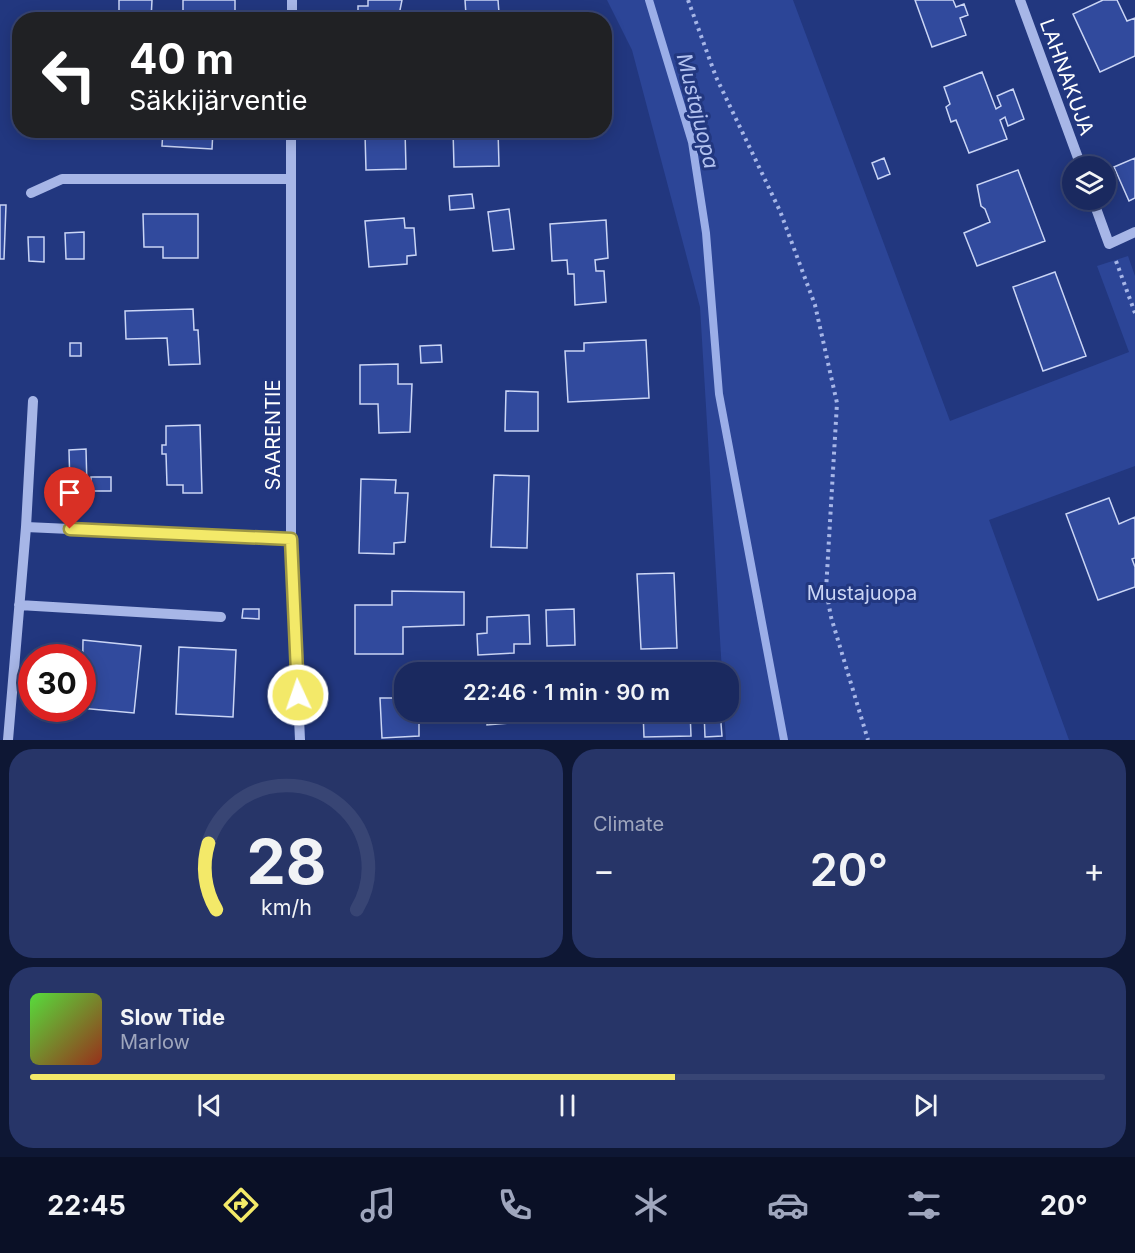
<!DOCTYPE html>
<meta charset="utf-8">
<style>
body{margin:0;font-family:Inter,sans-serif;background:#273568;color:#f1f3f6;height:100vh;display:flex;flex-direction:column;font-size:22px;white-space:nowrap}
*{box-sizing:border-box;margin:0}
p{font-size:20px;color:#9fa6bd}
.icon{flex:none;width:33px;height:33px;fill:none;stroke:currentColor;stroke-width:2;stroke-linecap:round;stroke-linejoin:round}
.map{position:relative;height:740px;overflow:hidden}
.panel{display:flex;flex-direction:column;gap:9px;padding:9px;background:#0e1734;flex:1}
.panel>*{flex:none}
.hud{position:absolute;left:12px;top:12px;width:600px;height:126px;border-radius:24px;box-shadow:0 3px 15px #0003,0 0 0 2px #384574;background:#202124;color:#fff;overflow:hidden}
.controls{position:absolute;left:1062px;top:156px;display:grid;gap:12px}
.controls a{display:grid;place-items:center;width:54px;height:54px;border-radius:50%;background:#1a295f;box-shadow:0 3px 15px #0003,0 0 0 2px #384574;font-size:30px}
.speed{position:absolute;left:18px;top:644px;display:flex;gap:12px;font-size:30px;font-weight:700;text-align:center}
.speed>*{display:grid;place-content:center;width:78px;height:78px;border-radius:50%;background:#1a295f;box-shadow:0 3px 15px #0003,0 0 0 2px #384574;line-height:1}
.speed .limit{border:9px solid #d22;background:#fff;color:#111}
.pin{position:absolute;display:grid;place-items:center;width:51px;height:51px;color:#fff;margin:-62px -26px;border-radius:50% 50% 50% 0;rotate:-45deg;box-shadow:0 0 6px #0007}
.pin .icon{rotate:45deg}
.me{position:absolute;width:66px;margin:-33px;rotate:357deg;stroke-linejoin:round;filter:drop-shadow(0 0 4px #0008)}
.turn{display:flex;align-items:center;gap:21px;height:126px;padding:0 18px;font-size:27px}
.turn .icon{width:78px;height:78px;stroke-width:2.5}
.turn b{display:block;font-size:42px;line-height:51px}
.big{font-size:45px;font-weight:600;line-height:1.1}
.panel .card{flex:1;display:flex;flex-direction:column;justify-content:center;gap:9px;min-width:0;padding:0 21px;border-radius:24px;background:#273568}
.panel .dial{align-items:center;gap:0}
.dial svg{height:156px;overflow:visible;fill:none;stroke:#384574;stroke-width:7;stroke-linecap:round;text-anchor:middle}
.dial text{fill:#f1f3f6;stroke:none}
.song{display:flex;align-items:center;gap:18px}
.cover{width:72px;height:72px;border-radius:9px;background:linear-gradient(135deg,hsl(110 70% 55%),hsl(10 70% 35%))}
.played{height:6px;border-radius:3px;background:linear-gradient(90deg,#f3e969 60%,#384574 60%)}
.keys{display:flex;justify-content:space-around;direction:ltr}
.heat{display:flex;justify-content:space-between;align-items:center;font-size:33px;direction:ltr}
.panel .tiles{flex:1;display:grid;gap:9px;grid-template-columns:1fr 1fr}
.card:last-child{grid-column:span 2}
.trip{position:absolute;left:394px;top:662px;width:345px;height:60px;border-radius:24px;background:#1a295f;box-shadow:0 3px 15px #0003,0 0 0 2px #384574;font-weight:600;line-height:60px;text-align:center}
.dock{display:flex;height:96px;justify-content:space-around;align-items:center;background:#0a1026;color:#9fa6bd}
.dock .icon{width:42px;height:42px}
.dock .active{color:#f3e969}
.dock b{font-size:27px;color:#f1f3f6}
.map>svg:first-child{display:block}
.green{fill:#2c4597}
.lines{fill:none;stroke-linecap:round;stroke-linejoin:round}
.stream{stroke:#9baee8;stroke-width:8}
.building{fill:#314a9d;stroke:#cad5f5;stroke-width:1.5}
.path{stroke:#a7b6e7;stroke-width:4;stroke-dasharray:3 4.5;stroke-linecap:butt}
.minor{stroke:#a7b6e7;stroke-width:10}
.route-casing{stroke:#9e9744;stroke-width:15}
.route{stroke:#f3e969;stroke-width:10}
.labels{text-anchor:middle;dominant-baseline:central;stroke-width:6;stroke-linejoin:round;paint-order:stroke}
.street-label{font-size:20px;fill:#fff;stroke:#22377f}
.park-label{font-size:20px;fill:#cad5f5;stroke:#22377f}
.water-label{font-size:21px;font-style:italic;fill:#b2c1ef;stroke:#22377f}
</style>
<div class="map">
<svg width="1135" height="740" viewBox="0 0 1135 740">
<rect width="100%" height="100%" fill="#22377f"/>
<path class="green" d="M 607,0 L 793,0 L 950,421 L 1129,352 L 1097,266 L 1128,256 L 1135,276 L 1135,466 L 989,520 L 1069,740 L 726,740 L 724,711 L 729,711 L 729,672 L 722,672 L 700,307 L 632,50 Z"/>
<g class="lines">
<path class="stream" d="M 649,0 L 692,142 L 706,233 L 719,394 L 784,740"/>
</g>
<path class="building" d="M 119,0 L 152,0 L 151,20 L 111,20 L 111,12 L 119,12 Z
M 183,0 L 235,0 L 235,20 L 183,20 Z
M 368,0 L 402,0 L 398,20 L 358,20 L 358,6 L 368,6 Z
M 465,0 L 498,0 L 499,13 L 466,15 Z
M 915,0 L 953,0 L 956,7 L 964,4 L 968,15 L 960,18 L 966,35 L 932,47 Z
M 1103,0 L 1117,0 L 1127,21 L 1135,18 L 1135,56 L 1100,72 L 1073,14 Z
M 982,72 L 996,109 L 1001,106 L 997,96 L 1013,89 L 1024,119 L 1008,126 L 1005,117 L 1000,120 L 1007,139 L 969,153 L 956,120 L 951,122 L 946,107 L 950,104 L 944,87 Z
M 127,130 L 144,130 L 144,135 L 127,134 Z
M 163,130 L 213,130 L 212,149 L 162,146 Z
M 378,130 L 405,130 L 406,169 L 366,170 L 365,134 L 378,134 Z
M 453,130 L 498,130 L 499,166 L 454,167 Z
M 884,158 L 890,174 L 878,179 L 872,163 Z
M 1135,158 L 1135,198 L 1129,201 L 1114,167 Z
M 1018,170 L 1045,241 L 977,266 L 964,233 L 990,222 L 985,209 L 981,206 L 977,185 Z
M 472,194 L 474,208 L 450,210 L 449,196 Z
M 0,205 L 6,205 L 4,259 L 0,259 Z
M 509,209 L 514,249 L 493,251 L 488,212 Z
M 143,214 L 198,214 L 198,258 L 163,258 L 163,247 L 144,247 Z
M 404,218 L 405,228 L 414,228 L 416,255 L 407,256 L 407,264 L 369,267 L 365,221 Z
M 606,220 L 608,258 L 595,260 L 596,271 L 604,271 L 606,302 L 575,305 L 574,274 L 568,274 L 567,260 L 552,261 L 550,224 Z
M 84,232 L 84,259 L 66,259 L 65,233 Z
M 28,237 L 44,237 L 44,262 L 29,261 Z
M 1055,272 L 1086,356 L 1043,371 L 1013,287 Z
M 193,309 L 194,330 L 198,330 L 200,364 L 169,365 L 167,338 L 126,339 L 125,311 Z
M 646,340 L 649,398 L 568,402 L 565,351 L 584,351 L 584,343 Z
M 70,343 L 81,343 L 81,356 L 70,356 Z
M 441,345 L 442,362 L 421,363 L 420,346 Z
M 398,364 L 398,384 L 412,384 L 410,432 L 379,433 L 378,404 L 360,404 L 360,365 Z
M 506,391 L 538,392 L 538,431 L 505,431 Z
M 200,425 L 202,493 L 183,493 L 183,485 L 167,485 L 166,454 L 162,454 L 162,445 L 166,445 L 166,426 Z
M 86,449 L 87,487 L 70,487 L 69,450 Z
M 494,475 L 529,476 L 527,548 L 491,547 Z
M 91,477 L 111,477 L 111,491 L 91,491 Z
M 361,479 L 396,480 L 395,493 L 408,493 L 405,542 L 394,543 L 394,554 L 359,553 Z
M 1109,498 L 1119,524 L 1135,517 L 1135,558 L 1132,559 L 1135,567 L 1135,587 L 1098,600 L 1066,514 Z
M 674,573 L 677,648 L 641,649 L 637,574 Z
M 392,591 L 464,592 L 464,625 L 403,627 L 403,654 L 355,654 L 355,605 L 392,605 Z
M 243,609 L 259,609 L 259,619 L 242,618 Z
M 574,609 L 575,645 L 547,646 L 546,610 Z
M 529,615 L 530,644 L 514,644 L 514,653 L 478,655 L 477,634 L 487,633 L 487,617 Z
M 83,640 L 141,646 L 134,713 L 80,708 L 82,708 Z
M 179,647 L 236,650 L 233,717 L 176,714 Z
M 405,689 L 405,711 L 427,711 L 427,719 L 419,720 L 419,736 L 382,738 L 380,698 L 399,698 L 399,690 Z
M 487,711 L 521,711 L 522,722 L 487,725 Z
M 643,711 L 690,711 L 691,736 L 644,737 Z
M 704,711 L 720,711 L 722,736 L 705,737 Z"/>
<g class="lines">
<path class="path" d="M 688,0 L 716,77 L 780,211 L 815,305 L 837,403 L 826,590 L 831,617 L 868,740
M 1116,261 L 1135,313"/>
<path class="minor" d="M 1020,0 L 1081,166
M 292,20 L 292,0
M 291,130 L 291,539 L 300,740
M 31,193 L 62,179 L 291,179
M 1093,200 L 1109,244 L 1135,232
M 26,527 L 291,539
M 19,605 L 221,617
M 8,740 L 26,527 L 33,401"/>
</g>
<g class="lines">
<g class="route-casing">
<path id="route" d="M 70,529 L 291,539 L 298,695"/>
</g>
<use href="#route" class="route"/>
</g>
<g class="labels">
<g class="street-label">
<text transform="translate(1067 77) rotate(70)">LAHNAKUJA</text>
<text transform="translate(273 435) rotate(-90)">SAARENTIE</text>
</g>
<g class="park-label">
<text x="862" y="593">Mustajuopa</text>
</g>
<g class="water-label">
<text transform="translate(698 111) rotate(76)">Mustajuopa</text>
</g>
</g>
</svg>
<div class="controls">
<a><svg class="icon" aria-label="layers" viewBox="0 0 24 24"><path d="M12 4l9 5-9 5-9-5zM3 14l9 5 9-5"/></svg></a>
</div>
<div class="speed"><div class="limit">30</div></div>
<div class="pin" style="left:70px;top:529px;background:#d93025"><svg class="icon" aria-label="arrive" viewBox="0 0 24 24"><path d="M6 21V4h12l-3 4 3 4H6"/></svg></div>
<svg class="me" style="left:298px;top:695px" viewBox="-20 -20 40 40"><circle r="17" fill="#f3e969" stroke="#fff" stroke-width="3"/><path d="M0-11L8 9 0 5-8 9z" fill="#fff"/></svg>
<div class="trip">22:46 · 1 min · 90 m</div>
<div class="hud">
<div class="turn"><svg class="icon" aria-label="left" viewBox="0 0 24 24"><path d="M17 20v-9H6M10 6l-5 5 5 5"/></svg><div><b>40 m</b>Säkkijärventie</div></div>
</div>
</div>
<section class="panel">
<div class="tiles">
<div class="card dial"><svg viewBox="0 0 100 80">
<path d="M14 69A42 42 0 1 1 86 69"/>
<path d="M14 69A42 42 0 0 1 10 35" stroke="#f3e969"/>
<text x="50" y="56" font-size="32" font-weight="700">28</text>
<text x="50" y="72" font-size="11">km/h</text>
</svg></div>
<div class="card"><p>Climate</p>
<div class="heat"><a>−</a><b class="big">20°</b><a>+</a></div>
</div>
<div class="card">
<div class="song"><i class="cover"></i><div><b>Slow Tide</b><p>Marlow</p></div></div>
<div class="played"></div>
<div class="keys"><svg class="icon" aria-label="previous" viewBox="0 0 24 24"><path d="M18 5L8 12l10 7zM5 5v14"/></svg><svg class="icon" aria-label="pause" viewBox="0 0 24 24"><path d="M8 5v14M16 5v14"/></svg><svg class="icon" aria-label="next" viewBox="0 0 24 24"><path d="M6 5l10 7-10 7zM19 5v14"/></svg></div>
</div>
</div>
</section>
<nav class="dock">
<b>22:45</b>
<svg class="icon active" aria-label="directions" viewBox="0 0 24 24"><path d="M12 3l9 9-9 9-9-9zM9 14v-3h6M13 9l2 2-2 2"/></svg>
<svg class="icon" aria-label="music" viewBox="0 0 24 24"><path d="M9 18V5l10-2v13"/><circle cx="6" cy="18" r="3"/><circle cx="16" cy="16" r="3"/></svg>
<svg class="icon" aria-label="phone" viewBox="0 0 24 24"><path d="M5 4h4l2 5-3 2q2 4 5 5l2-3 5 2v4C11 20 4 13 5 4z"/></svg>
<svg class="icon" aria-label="climate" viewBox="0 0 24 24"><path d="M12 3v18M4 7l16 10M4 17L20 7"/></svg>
<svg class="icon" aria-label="car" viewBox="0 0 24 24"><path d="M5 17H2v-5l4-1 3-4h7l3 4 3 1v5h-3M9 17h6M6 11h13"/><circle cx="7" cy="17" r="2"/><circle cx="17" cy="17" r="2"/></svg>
<svg class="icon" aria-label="filters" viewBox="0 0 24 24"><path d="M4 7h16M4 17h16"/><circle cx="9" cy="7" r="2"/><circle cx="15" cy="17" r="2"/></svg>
<b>20°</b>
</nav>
